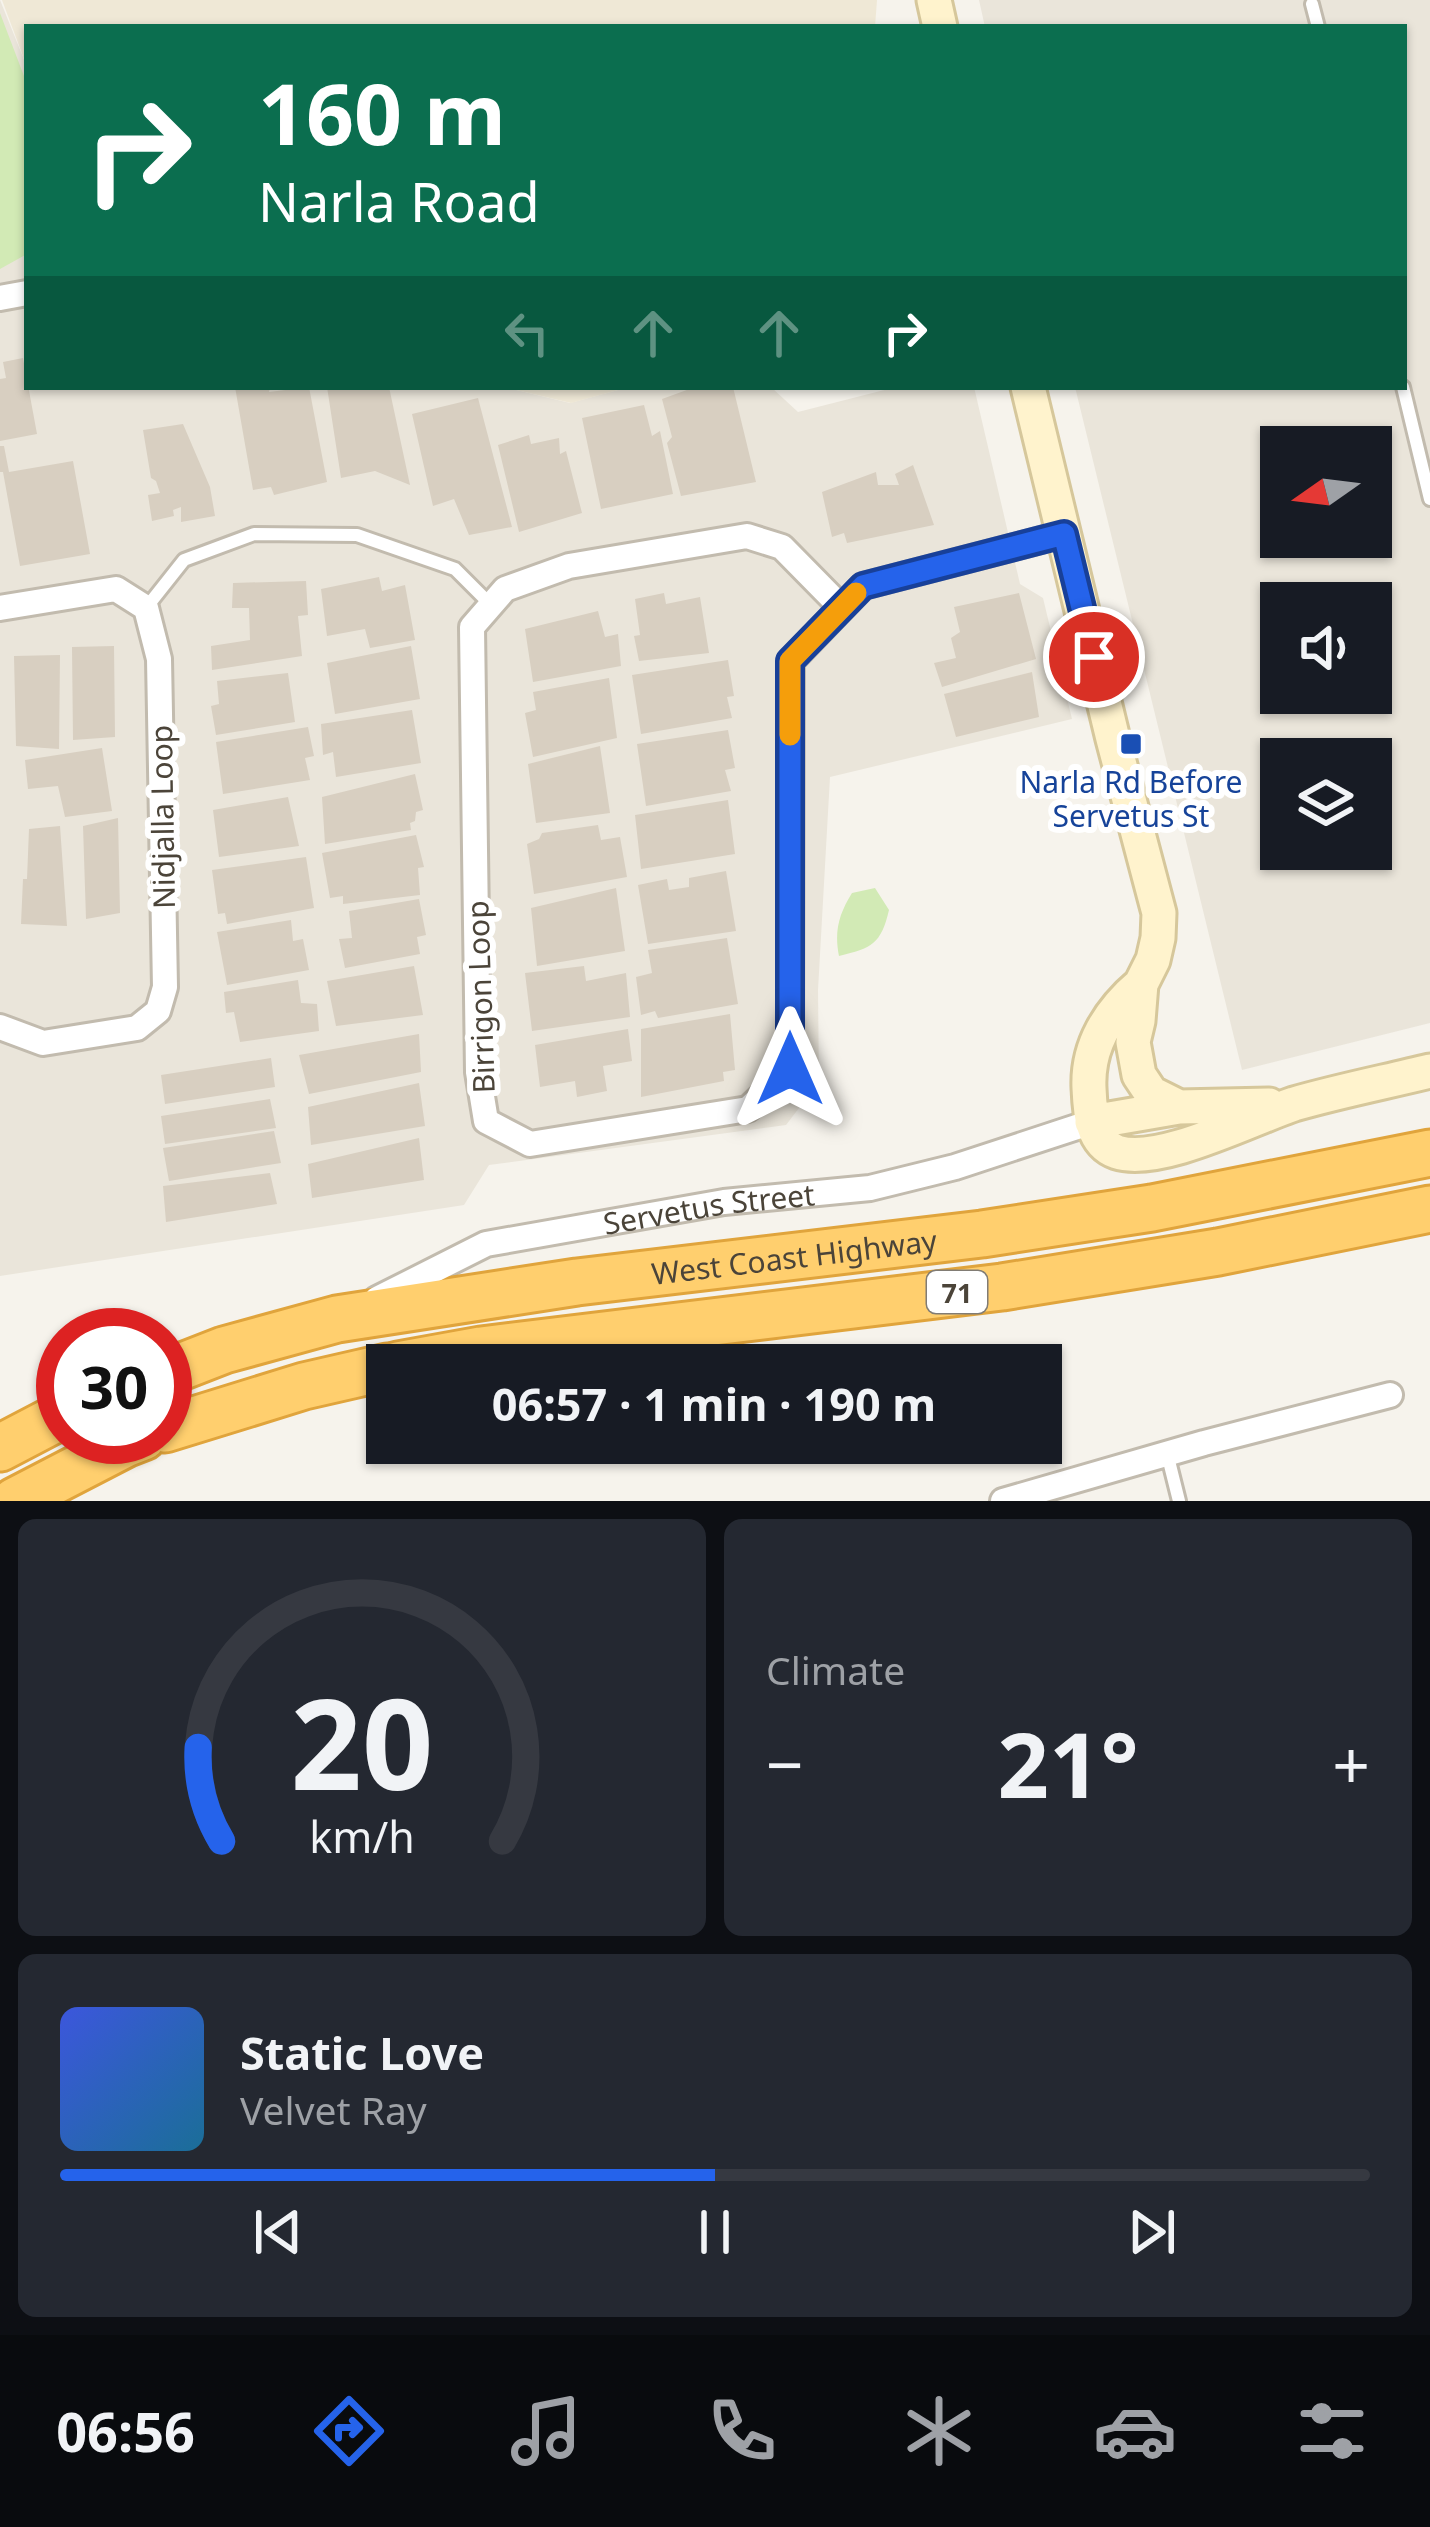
<!DOCTYPE html>
<meta charset="utf-8">
<style>
body{margin:0;font-family:"Noto Sans",sans-serif;background:#242831;color:#f1f3f6;height:100vh;display:flex;flex-direction:column;font-size:45px;white-space:nowrap}
*{box-sizing:border-box;margin:0}
p{font-size:39px;color:#9ea1a6}
.icon{flex:none;width:66px;height:66px;fill:none;stroke:currentColor;stroke-width:2;stroke-linecap:round;stroke-linejoin:round}
.map{position:relative;height:1501px;overflow:hidden}
.details{display:flex;flex-direction:column;gap:18px;padding:18px;background:#0d0f14;flex:1}
.details>*{flex:none}
.hud{position:absolute;left:24px;top:24px;width:1383px;height:366px;border-radius:0px;box-shadow:0 3px 9px #0004;background:#0b6e4f;color:#fff;overflow:hidden}
.needle{width:78px;rotate:256deg}
.buttons{position:absolute;left:1260px;top:426px;display:grid;gap:24px}
.buttons a{display:grid;place-items:center;width:132px;height:132px;border-radius:0px;background:#171b24;box-shadow:0 3px 9px #0004;font-size:60px}
.speed{position:absolute;left:36px;top:1308px;display:flex;gap:24px;font-size:60px;font-weight:700;text-align:center}
.speed>*{display:grid;place-content:center;width:156px;height:156px;border-radius:50%;background:#171b24;box-shadow:0 3px 9px #0004;line-height:1}
.speed .limit{border:18px solid #d22;background:#fff;color:#111}
.pin{position:absolute;display:grid;place-items:center;width:102px;height:102px;color:#fff;margin:-51px;border:6px solid #fff;border-radius:50%;box-shadow:0 3px 12px #0007}
.me{position:absolute;width:132px;margin:-66px;rotate:0deg;stroke-linejoin:round;filter:drop-shadow(0 0 9px #0008)}
.turn{display:flex;align-items:center;gap:42px;height:252px;padding:0 36px;font-size:54px}
.turn .icon{width:156px;height:156px;stroke-width:2.5}
.turn b{display:block;font-size:84px;line-height:102px}
.lanes{display:flex;align-items:center;height:114px;padding:0 36px;background:#0003;justify-content:center;gap:60px;direction:ltr}
.lanes .off{opacity:.35}
.big{font-size:90px;font-weight:700;line-height:1.1}
.details .card{flex:1;display:flex;flex-direction:column;justify-content:center;gap:18px;min-width:0;padding:0 42px;border-radius:18px;background:#242831}
.details .dial{align-items:center;gap:0}
.dial svg{height:312px;overflow:visible;fill:none;stroke:#363941;stroke-width:7;stroke-linecap:round;text-anchor:middle}
.dial text{fill:#f1f3f6;stroke:none}
.song{display:flex;align-items:center;gap:36px}
.cover{width:144px;height:144px;border-radius:18px;background:linear-gradient(135deg,hsl(230 70% 55%),hsl(200 70% 35%))}
.played{height:12px;border-radius:6px;background:linear-gradient(90deg,#2563eb 50%,#363941 50%)}
.keys{display:flex;justify-content:space-around;direction:ltr}
.heat{display:flex;justify-content:space-between;align-items:center;font-size:66px;direction:ltr}
.details .tiles{flex:1;display:grid;gap:18px;grid-template-columns:1fr 1fr}
.card:last-child{grid-column:span 2}
.trip{position:absolute;left:366px;top:1344px;width:696px;height:120px;border-radius:0px;background:#171b24;box-shadow:0 3px 9px #0004;font-weight:700;line-height:120px;text-align:center}
.dock{display:flex;height:192px;justify-content:space-around;align-items:center;background:#090b0e;color:#9ea1a6}
.dock .icon{width:84px;height:84px}
.dock .selected{color:#2563eb}
.dock b{font-size:54px;color:#f1f3f6}
.map>svg:first-child{display:block}
.residential{fill:#eae5da;fill-rule:evenodd}
.education{fill:#efe8d6}
.green{fill:#d2eab5}
.building{fill:#d8cfc1}
.lines{fill:none;stroke-linecap:round;stroke-linejoin:round}
.lane-casing{stroke:#c2bbae;stroke-width:18}
.street-casing{stroke:#c2bbae;stroke-width:30}
.secondary-casing{stroke:#d6c79b;stroke-width:39}
.highway-casing{stroke:#e0a43c;stroke-width:51}
.lane{stroke:#fff;stroke-width:12}
.street{stroke:#fff;stroke-width:24}
.secondary{stroke:#fff3cd;stroke-width:33}
.highway{stroke:#ffcf6e;stroke-width:45}
.route-casing{stroke:#184099;stroke-width:30}
.route{stroke:#2563eb;stroke-width:21}
.slow{stroke:#f59e0b;stroke-width:21}
.transit-dot{fill:#1a4fb4;stroke:#fff;stroke-width:4.5}
.labels{text-anchor:middle;dominant-baseline:central;stroke-width:12;stroke-linejoin:round;paint-order:stroke}
.shield{fill:#fff;stroke:#817c74;stroke-width:3}
.shield-label{font-size:27px;font-weight:bold;fill:#4b4439}
.transit-label{font-size:30px;fill:#164399;stroke:#fff}
.street-label{font-size:30px;fill:#4b4439;stroke:#fff}
</style>
<div class="map">
<svg width="1430" height="1501" viewBox="0 0 1430 1501">
<rect width="100%" height="100%" fill="#f6f3ec"/>
<path class="residential" d="M 0,0 L 27,67 L 27,387 L 504,387 L 570,403 L 629,387 L 771,387 L 798,412 L 896,387 L 974,387 L 1020,584 L 1043,598 L 1072,719 L 830,777 L 818,990 L 819,1082 L 786,1125 L 489,1165 L 464,1205 L 0,1276 Z
M 979,0 L 1430,0 L 1430,1023 L 1242,1070 L 1075,387 L 1404,387 L 1404,27 L 985,27 ZM 1281,447 L 1371,447 L 1371,537 L 1281,537 ZM 1281,603 L 1371,603 L 1371,693 L 1281,693 ZM 1281,759 L 1371,759 L 1371,849 L 1281,849 Z"/>
<path class="education" d="M 2,0 L 877,0 L 875,27 L 27,27 L 27,67 Z
M 504,387 L 629,387 L 571,403 Z"/>
<path class="green" d="M 0,13 L 27,84 L 27,254 L 0,269 Z
M 875,888 L 889,910 C 881,944 872,948 839,956 C 834,931 839,914 852,893 Z"/>
<path class="building" d="M 23,358 L 37,434 L 0,441 L 0,379 L 6,378 L 3,362 Z
M 235,387 L 270,387 L 269,392 L 309,387 L 327,482 L 274,495 L 271,487 L 253,490 Z
M 327,387 L 389,387 L 410,485 L 375,471 L 341,478 Z
M 695,387 L 733,387 L 756,482 L 681,496 L 667,443 L 672,437 L 662,399 Z
M 478,398 L 512,527 L 469,535 L 454,499 L 433,506 L 412,414 Z
M 644,405 L 652,436 L 660,431 L 673,494 L 601,509 L 582,418 Z
M 183,424 L 210,487 L 215,516 L 181,522 L 181,507 L 173,510 L 174,516 L 152,521 L 148,495 L 160,493 L 156,481 L 151,478 L 143,430 Z
M 529,435 L 531,444 L 559,438 L 560,454 L 566,451 L 582,513 L 519,532 L 498,445 Z
M 0,446 L 4,446 L 9,472 L 73,461 L 90,554 L 20,566 L 3,472 L 0,472 Z
M 913,465 L 934,525 L 847,543 L 844,533 L 832,537 L 822,492 L 876,472 L 878,485 L 899,485 L 895,474 Z
M 379,577 L 382,591 L 405,585 L 415,640 L 370,648 L 365,629 L 327,636 L 321,589 Z
M 306,581 L 308,615 L 298,616 L 302,656 L 212,670 L 211,646 L 250,640 L 249,608 L 232,608 L 233,583 Z
M 664,593 L 666,604 L 700,597 L 709,653 L 639,661 L 634,636 L 640,635 L 635,599 Z
M 1019,593 L 1036,659 L 942,687 L 934,663 L 956,658 L 951,638 L 960,632 L 954,607 Z
M 598,611 L 605,637 L 618,634 L 621,666 L 533,682 L 525,629 Z
M 114,646 L 115,737 L 73,740 L 72,647 Z
M 411,646 L 420,699 L 335,714 L 327,663 Z
M 60,655 L 59,749 L 16,746 L 14,656 Z
M 728,660 L 734,696 L 727,697 L 732,718 L 641,734 L 632,675 Z
M 1032,672 L 1039,717 L 956,737 L 944,694 Z
M 288,673 L 295,722 L 216,735 L 211,706 L 219,704 L 217,681 Z
M 609,678 L 617,738 L 533,757 L 525,713 L 536,710 L 533,692 Z
M 412,710 L 421,763 L 336,777 L 333,752 L 323,755 L 321,724 Z
M 308,727 L 314,756 L 305,758 L 310,780 L 223,794 L 216,742 Z
M 728,730 L 735,768 L 725,770 L 731,791 L 646,806 L 637,744 Z
M 600,746 L 610,813 L 536,823 L 528,764 Z
M 102,748 L 112,811 L 65,817 L 58,786 L 28,789 L 25,760 Z
M 415,774 L 423,810 L 416,812 L 415,821 L 410,823 L 411,830 L 325,844 L 322,797 Z
M 288,797 L 299,846 L 219,857 L 213,810 Z
M 728,800 L 735,854 L 641,869 L 635,815 Z
M 118,818 L 120,913 L 86,919 L 83,826 Z
M 598,825 L 601,840 L 620,837 L 627,877 L 534,894 L 527,844 L 539,839 L 542,833 Z
M 60,826 L 67,926 L 21,924 L 23,879 L 27,879 L 29,829 Z
M 416,835 L 424,867 L 418,868 L 420,895 L 343,904 L 343,896 L 330,898 L 322,853 Z
M 306,857 L 314,908 L 227,924 L 225,913 L 218,914 L 212,870 Z
M 726,871 L 736,931 L 648,944 L 638,885 L 667,879 L 669,890 L 689,887 L 689,878 Z
M 616,888 L 625,951 L 537,966 L 531,908 Z
M 419,899 L 426,935 L 417,937 L 420,954 L 345,968 L 339,939 L 352,938 L 349,911 Z
M 291,920 L 293,941 L 303,939 L 309,970 L 227,985 L 217,932 Z
M 727,938 L 738,1004 L 658,1018 L 655,1011 L 641,1015 L 636,977 L 652,973 L 648,950 Z
M 414,966 L 423,1015 L 336,1026 L 327,981 Z
M 584,966 L 586,981 L 626,973 L 630,1017 L 532,1031 L 525,973 Z
M 298,980 L 301,1003 L 317,1004 L 319,1031 L 240,1042 L 234,1012 L 226,1013 L 224,992 Z
M 730,1014 L 735,1070 L 723,1072 L 724,1081 L 641,1097 L 641,1029 Z
M 628,1029 L 632,1061 L 603,1066 L 607,1091 L 577,1097 L 575,1081 L 540,1087 L 535,1045 Z
M 419,1034 L 421,1072 L 309,1094 L 299,1055 Z
M 271,1058 L 275,1087 L 165,1104 L 161,1075 Z
M 419,1083 L 425,1126 L 311,1145 L 308,1107 Z
M 270,1099 L 276,1128 L 165,1144 L 161,1116 Z
M 274,1131 L 281,1163 L 169,1181 L 163,1148 Z
M 419,1138 L 424,1180 L 312,1198 L 308,1164 Z
M 270,1173 L 277,1204 L 166,1222 L 163,1186 Z"/>
<g class="lines">
<g class="lane-casing">
<path id="lane" d="M 1312,4 L 1318,27
M 1403,387 L 1430,499
M 146,608 L 184,560 L 254,534 L 357,535 L 455,569 L 491,605
M 1167,1453 L 1179,1501"/>
</g>
<g class="street-casing">
<g id="street">
<path d="M 0,298 L 27,293"/>
<path d="M 0,608 L 116,589 L 146,608 L 159,659 L 165,987 L 158,1011 L 137,1028 L 43,1043 L 0,1027"/>
<path d="M 842,608 L 782,547 L 747,536 L 569,566 L 505,589 L 472,627 L 478,1072 L 486,1121 L 530,1144 L 748,1109 L 790,1069 L 791,661 L 863,586 L 1064,534"/>
<path id="s1" d="M 377,1299 L 486,1244 L 724,1202 L 870,1188 L 955,1167 L 1092,1122"/>
<path d="M 1003,1501 L 1204,1443 L 1390,1395"/>
</g>
</g>
<g class="secondary-casing">
<path id="secondary" d="M 934,0 L 940,27
M 1028,387 L 1113,739 L 1159,913 L 1158,938 L 1153,960 L 1141,984 L 1138,1021 L 1133,1042 L 1139,1075 L 1151,1093 L 1179,1107
M 1141,984 C 1109,1011 1087,1046 1089,1088 C 1090,1111 1091,1143 1117,1152 C 1159,1166 1252,1118 1294,1104 C 1339,1091 1385,1082 1430,1071
M 1092,1122 L 1179,1107 L 1269,1105"/>
</g>
<g class="highway-casing">
<g id="highway">
<path d="M 398,1365 L 481,1350 L 1002,1287 L 1218,1252 L 1430,1209"/>
<path id="s2" d="M 165,1373 L 224,1350 L 337,1319 L 577,1282 L 982,1234 L 1152,1208 L 1430,1153"/>
<path d="M 165,1429 L 304,1386 L 387,1367"/>
<path d="M 0,1448 L 63,1415"/>
<path d="M 15,1501 L 125,1444 L 143,1437"/>
</g>
</g>
<use href="#lane" class="lane"/>
<use href="#street" class="street"/>
<use href="#secondary" class="secondary"/>
<use href="#highway" class="highway"/>
</g>
<g class="lines">
<g class="route-casing">
<path id="route" d="M 790,1069 L 790,661 L 863,586 L 1064,534 L 1094,657"/>
</g>
<use href="#route" class="route"/>
<path class="slow" d="M 790,735 L 790,661 L 856,593"/>
</g>
<rect class="transit-dot" x="1119" y="732" width="24" height="24" rx="6"/>
<g class="labels">
<rect class="shield" x="927" y="1271" width="60" height="42" rx="9"/>
<g class="shield-label">
<text x="957" y="1292">71</text>
</g>
<g class="transit-label">
<text x="1131" y="781">Narla Rd Before<tspan x="1131" dy="34">Servetus St</tspan></text>
</g>
<g class="street-label">
<text transform="translate(162 817) rotate(-91)">Nidjalla Loop</text>
<text transform="translate(480 997) rotate(-92)">Birrigon Loop</text>
<text stroke="none"><textPath href="#s1" startOffset="348">Servetus Street</textPath></text>
<text stroke="none"><textPath href="#s2" startOffset="642">West Coast Highway</textPath></text>
</g>
</g>
</svg>
<div class="buttons">
<a><svg class="needle" viewBox="-14 -14 28 28"><path d="M0-13l5 13h-10z" fill="#e53935"/><path d="M0 13l5-13h-10z" fill="#9ea1a6"/></svg></a>
<a><svg class="icon" aria-label="sound" viewBox="0 0 24 24"><path d="M4 9h4l5-4v14l-5-4H4zM17 9q2 3 0 6"/></svg></a>
<a><svg class="icon" aria-label="layers" viewBox="0 0 24 24"><path d="M12 4l9 5-9 5-9-5zM3 14l9 5 9-5"/></svg></a>
</div>
<div class="speed"><div class="limit">30</div></div>
<div class="pin" style="left:1094px;top:657px;background:#d93025"><svg class="icon" aria-label="arrive" viewBox="0 0 24 24"><path d="M6 21V4h12l-3 4 3 4H6"/></svg></div>
<svg class="me" style="left:790px;top:1069px" viewBox="-20 -20 40 40"><path d="M0-17L14 15 0 8-14 15z" fill="#2563eb" stroke="#fff" stroke-width="4"/></svg>
<div class="trip">06:57 · 1 min · 190 m</div>
<div class="hud">
<div class="turn"><svg class="icon" aria-label="right" viewBox="0 0 24 24"><path d="M7 20v-9h11M14 6l5 5-5 5"/></svg><div><b>160 m</b>Narla Road</div></div>
<div class="lanes"><svg class="icon off" aria-label="left" viewBox="0 0 24 24"><path d="M17 20v-9H6M10 6l-5 5 5 5"/></svg><svg class="icon off" aria-label="ahead" viewBox="0 0 24 24"><path d="M12 20V5M6 11l6-6 6 6"/></svg><svg class="icon off" aria-label="ahead" viewBox="0 0 24 24"><path d="M12 20V5M6 11l6-6 6 6"/></svg><svg class="icon" aria-label="right" viewBox="0 0 24 24"><path d="M7 20v-9h11M14 6l5 5-5 5"/></svg></div>
</div>
</div>
<section class="details">
<div class="tiles">
<div class="card dial"><svg viewBox="0 0 100 80">
<path d="M14 69A42 42 0 1 1 86 69"/>
<path d="M14 69A42 42 0 0 1 8 45" stroke="#2563eb"/>
<text x="50" y="56" font-size="32" font-weight="700">20</text>
<text x="50" y="72" font-size="11">km/h</text>
</svg></div>
<div class="card"><p>Climate</p>
<div class="heat"><a>−</a><b class="big">21°</b><a>+</a></div>
</div>
<div class="card">
<div class="song"><i class="cover"></i><div><b>Static Love</b><p>Velvet Ray</p></div></div>
<div class="played"></div>
<div class="keys"><svg class="icon" aria-label="previous" viewBox="0 0 24 24"><path d="M18 5L8 12l10 7zM5 5v14"/></svg><svg class="icon" aria-label="pause" viewBox="0 0 24 24"><path d="M8 5v14M16 5v14"/></svg><svg class="icon" aria-label="next" viewBox="0 0 24 24"><path d="M6 5l10 7-10 7zM19 5v14"/></svg></div>
</div>
</div>
</section>
<nav class="dock">
<b>06:56</b>
<svg class="icon selected" aria-label="directions" viewBox="0 0 24 24"><path d="M12 3l9 9-9 9-9-9zM9 14v-3h6M13 9l2 2-2 2"/></svg>
<svg class="icon" aria-label="music" viewBox="0 0 24 24"><path d="M9 18V5l10-2v13"/><circle cx="6" cy="18" r="3"/><circle cx="16" cy="16" r="3"/></svg>
<svg class="icon" aria-label="phone" viewBox="0 0 24 24"><path d="M5 4h4l2 5-3 2q2 4 5 5l2-3 5 2v4C11 20 4 13 5 4z"/></svg>
<svg class="icon" aria-label="climate" viewBox="0 0 24 24"><path d="M12 3v18M4 7l16 10M4 17L20 7"/></svg>
<svg class="icon" aria-label="car" viewBox="0 0 24 24"><path d="M5 17H2v-5l4-1 3-4h7l3 4 3 1v5h-3M9 17h6M6 11h13"/><circle cx="7" cy="17" r="2"/><circle cx="17" cy="17" r="2"/></svg>
<svg class="icon" aria-label="filters" viewBox="0 0 24 24"><path d="M4 7h16M4 17h16"/><circle cx="9" cy="7" r="2"/><circle cx="15" cy="17" r="2"/></svg>
</nav>
